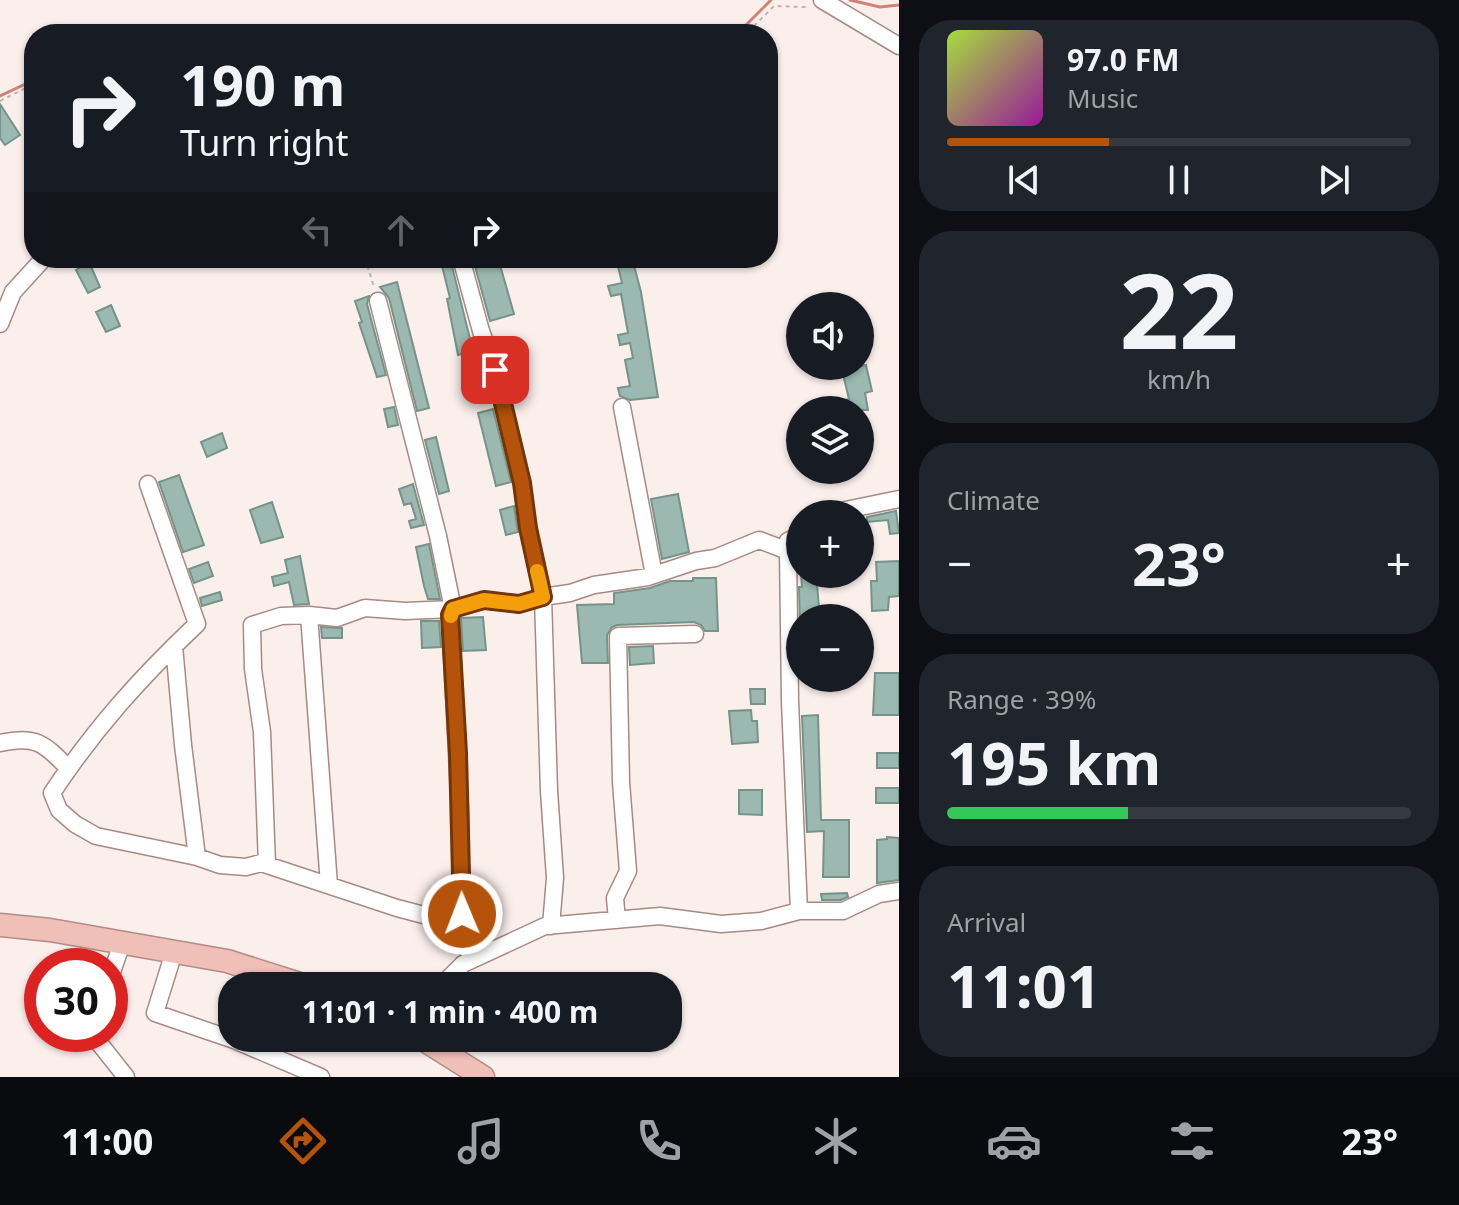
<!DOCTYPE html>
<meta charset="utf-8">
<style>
body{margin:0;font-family:"Noto Sans",sans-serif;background:#20242c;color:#f1f3f6;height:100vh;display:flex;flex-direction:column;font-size:30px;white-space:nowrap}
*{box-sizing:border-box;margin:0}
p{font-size:26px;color:#9ea1a6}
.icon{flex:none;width:44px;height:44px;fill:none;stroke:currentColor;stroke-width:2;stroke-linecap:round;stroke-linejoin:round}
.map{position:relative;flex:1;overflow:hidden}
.drawer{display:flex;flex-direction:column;gap:20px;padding:20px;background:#0d0f14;width:560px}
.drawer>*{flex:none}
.top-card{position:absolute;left:24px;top:24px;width:754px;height:244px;border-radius:32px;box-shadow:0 2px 6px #0004;background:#171b24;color:#f1f3f6;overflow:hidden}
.fabs{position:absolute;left:786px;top:292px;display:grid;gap:16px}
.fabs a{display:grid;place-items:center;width:88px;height:88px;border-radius:50%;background:#171b24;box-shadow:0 2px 6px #0004;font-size:40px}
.speed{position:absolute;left:24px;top:948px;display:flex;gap:16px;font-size:40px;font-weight:700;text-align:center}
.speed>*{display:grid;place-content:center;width:104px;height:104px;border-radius:50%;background:#171b24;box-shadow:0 2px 6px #0004;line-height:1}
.speed .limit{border:12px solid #d22;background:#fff;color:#111}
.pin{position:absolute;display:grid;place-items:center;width:68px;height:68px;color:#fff;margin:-34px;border-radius:16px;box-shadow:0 4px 12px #0006}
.me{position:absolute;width:88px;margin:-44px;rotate:359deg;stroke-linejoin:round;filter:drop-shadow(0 0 6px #0008)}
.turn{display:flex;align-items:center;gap:28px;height:168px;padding:0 24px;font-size:36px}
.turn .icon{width:104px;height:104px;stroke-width:2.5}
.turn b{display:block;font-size:56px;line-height:68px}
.lanes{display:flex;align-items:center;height:76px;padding:0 24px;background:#0003;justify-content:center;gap:40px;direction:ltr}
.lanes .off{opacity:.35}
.big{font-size:60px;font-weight:700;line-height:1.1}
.drawer .card{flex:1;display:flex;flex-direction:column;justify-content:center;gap:12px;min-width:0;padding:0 28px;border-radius:32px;background:#20242c}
.drawer .dial{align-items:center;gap:0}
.dial b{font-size:104px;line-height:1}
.song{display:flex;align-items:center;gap:24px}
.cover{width:96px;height:96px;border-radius:12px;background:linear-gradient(135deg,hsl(80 70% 55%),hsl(300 70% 35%))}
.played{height:8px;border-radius:4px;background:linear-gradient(90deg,#b45309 35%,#363941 35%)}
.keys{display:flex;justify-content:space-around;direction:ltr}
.heat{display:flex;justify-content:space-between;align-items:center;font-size:44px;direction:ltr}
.charge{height:12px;border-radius:6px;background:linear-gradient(90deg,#34c759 39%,#363941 0)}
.trip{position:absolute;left:218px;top:972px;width:464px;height:80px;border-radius:32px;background:#171b24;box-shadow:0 2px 6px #0004;font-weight:700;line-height:80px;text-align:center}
.dock{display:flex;height:128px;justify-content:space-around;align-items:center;background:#090b0e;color:#9ea1a6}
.dock .icon{width:56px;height:56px}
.dock .selected{color:#b45309}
.dock b{font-size:36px;color:#f1f3f6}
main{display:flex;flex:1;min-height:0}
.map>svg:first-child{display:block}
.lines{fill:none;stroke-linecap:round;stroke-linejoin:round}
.stream{stroke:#cf8275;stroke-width:3}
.building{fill:#9bb9b0;stroke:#76938a;stroke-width:2}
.minor-casing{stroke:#a68a85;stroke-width:19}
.highway-casing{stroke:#b18d87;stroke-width:25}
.path{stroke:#c0b4b1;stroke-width:2;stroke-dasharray:4 4;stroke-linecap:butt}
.minor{stroke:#fff;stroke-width:16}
.highway{stroke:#f0bfb7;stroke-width:22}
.route-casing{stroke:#753606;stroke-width:20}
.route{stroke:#b45309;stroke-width:14}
.slow{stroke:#f59e0b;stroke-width:14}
</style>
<main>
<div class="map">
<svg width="899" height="1077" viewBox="0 0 899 1077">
<rect width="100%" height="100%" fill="#fbefec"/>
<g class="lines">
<path class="stream" d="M 850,0 L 880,7 L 899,5
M 692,34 L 743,28 L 771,0
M 0,96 L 34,80"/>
</g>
<path class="building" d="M 0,104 L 20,135 L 5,145 L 0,138 Z
M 440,258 L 450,258 L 473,351 L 458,355 L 447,299 L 450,298 Z
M 498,258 L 514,314 L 490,321 L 473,259 Z
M 616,258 L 632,258 L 641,292 L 658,397 L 630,400 L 620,396 L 618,388 L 630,386 L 625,360 L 633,358 L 630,343 L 620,345 L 618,335 L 628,333 L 621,294 L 611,296 L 608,286 L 622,283 Z
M 89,262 L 100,287 L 88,293 L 76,270 Z
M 397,282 L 429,408 L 417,411 L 389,298 L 380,287 Z
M 369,296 L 367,304 L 386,375 L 377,377 L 359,323 L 362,322 L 355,301 Z
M 111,305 L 120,326 L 106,332 L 96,312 Z
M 866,365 L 872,391 L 865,393 L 868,410 L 847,410 L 845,400 L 849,399 L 842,370 Z
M 394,407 L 398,425 L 388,427 L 384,409 Z
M 493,409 L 511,482 L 496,486 L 478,413 Z
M 222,433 L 227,448 L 207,457 L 201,442 Z
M 436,437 L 449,491 L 439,494 L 425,440 Z
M 179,475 L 204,545 L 183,552 L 159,482 Z
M 413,484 L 424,525 L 411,528 L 409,521 L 416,519 L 411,503 L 404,505 L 399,489 Z
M 678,494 L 689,552 L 662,559 L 651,499 Z
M 272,502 L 283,537 L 261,543 L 250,510 Z
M 514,506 L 518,532 L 506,535 L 500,510 Z
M 896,511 L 899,533 L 890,534 L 888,520 L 867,522 L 867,517 Z
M 429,544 L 440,599 L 428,599 L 424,586 L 416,547 Z
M 300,556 L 309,604 L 294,605 L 289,582 L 274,586 L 272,577 L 288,573 L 285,560 Z
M 899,561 L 899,596 L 889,597 L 888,610 L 872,611 L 871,581 L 877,581 L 876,562 Z
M 208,562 L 213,576 L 194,583 L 189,569 Z
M 801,574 L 816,574 L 820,618 L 800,618 L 800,626 L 799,587 L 802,587 Z
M 693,578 L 716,578 L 718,631 L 705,631 L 701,625 L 694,622 L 617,625 L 612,627 L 607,635 L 608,663 L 582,663 L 577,605 L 614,604 L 614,593 L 650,588 L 670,581 L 693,581 Z
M 220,592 L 222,600 L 202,606 L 200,598 Z
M 483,617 L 486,650 L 463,651 L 461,618 Z
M 421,621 L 439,621 L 441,647 L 422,648 Z
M 321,627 L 342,628 L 342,638 L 322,638 Z
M 653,646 L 654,663 L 630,665 L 629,647 Z
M 875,673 L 899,673 L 899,715 L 873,715 Z
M 750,689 L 765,689 L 765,704 L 751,704 Z
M 751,710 L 752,721 L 757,721 L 758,742 L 732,744 L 729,711 Z
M 818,715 L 821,820 L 849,820 L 849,877 L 823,877 L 824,831 L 807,832 L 802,716 Z
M 877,753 L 899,753 L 899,768 L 877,768 Z
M 876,788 L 899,788 L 899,803 L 876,803 Z
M 739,790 L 762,790 L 762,815 L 739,814 Z
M 887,837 L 899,838 L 899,880 L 877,883 L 877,840 L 887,839 Z
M 847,893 L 848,897 L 841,900 L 822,900 L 821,894 Z"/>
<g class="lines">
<g class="minor-casing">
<path id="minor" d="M 822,0 L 899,46
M 461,258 L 481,331 L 495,370 L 522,483 L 528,528 L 543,597 L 549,791 L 555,878 L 551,926
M 378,301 L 438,536 L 453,609 L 450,615 L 460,812 L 461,942
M 0,324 L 13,292 L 44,258
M 622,407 L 654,575
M 148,484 L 197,624 C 141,677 95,728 52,793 L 59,810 L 75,824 L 96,836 L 197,857 L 220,865 L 246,867 L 261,863 L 397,908 L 439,919 L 475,958
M 826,514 L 899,499
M 788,551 L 788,541 L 800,535
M 309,615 L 337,618 L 365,608 L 405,611 L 453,609 L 484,600 L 519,604 L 543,597 L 570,593 L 594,585 L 648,577 L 696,561 L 715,558 L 759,540 L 788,551 L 790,702 L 799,911
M 174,646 L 183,745 L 197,857
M 0,743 C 35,735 44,743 68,768
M 267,865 L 262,732 L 253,669 L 252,625 L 281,616 L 309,615 L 329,885
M 617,920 L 615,898 L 628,871 L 621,782 L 618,636 L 695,634
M 174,952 L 155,1013 L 234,1040 L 321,1077
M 110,978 L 122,943
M 441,986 L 463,964 L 545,926 L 660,916 L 721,924 L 761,921 L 799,911 L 843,911 L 879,894 L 899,891
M 92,1034 L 126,1077"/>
</g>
<g class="highway-casing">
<path id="highway" d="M 0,925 L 50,930 L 227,961 L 306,986
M 421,1038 L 483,1077"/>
</g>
<path class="path" d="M 740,34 L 755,25 L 774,6 L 805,7 L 809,5
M 0,101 L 34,84
M 365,258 L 374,287"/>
<use href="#minor" class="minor"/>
<use href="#highway" class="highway"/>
</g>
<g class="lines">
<g class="route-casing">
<path id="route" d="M 462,914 L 458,753 L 450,615 L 453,609 L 484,600 L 519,604 L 543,597 L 528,528 L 522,483 L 495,370"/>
</g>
<use href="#route" class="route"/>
<path class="slow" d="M 451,616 L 453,609 L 484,600 L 519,604 L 543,597 L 537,571"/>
</g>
</svg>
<div class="fabs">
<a><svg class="icon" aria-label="sound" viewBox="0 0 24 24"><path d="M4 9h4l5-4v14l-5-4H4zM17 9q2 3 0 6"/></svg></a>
<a><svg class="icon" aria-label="layers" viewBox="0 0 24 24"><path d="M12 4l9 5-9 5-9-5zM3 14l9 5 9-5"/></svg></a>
<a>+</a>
<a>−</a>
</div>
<div class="speed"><div class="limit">30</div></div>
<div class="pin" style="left:495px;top:370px;background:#d93025"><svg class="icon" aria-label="arrive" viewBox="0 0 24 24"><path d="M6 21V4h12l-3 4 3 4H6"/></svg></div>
<svg class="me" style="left:462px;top:914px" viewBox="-20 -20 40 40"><circle r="17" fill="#b45309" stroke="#fff" stroke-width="3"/><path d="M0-11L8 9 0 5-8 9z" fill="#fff"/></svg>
<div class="trip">11:01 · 1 min · 400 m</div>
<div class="top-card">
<div class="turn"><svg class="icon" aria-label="right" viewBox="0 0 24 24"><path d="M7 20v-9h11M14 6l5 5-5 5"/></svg><div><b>190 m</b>Turn right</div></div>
<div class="lanes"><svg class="icon off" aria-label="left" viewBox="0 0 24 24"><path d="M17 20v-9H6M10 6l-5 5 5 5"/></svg><svg class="icon off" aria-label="ahead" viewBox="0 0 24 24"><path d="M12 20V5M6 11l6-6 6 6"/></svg><svg class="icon" aria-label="right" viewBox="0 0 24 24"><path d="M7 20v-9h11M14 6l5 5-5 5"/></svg></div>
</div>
</div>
<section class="drawer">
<div class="card">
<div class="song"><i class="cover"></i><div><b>97.0 FM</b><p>Music</p></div></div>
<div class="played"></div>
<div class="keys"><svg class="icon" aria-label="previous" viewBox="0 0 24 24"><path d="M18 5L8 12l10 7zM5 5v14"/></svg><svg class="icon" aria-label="pause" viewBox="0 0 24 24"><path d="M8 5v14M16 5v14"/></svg><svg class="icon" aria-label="next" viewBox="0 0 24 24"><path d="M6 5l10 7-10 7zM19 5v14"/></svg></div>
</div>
<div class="card dial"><b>22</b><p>km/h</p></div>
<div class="card"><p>Climate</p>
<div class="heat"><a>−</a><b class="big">23°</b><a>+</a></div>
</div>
<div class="card"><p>Range · 39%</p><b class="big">195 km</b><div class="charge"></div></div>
<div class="card"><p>Arrival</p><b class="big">11:01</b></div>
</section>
</main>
<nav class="dock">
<b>11:00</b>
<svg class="icon selected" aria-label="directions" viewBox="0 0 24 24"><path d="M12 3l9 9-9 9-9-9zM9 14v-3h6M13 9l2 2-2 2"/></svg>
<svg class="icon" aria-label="music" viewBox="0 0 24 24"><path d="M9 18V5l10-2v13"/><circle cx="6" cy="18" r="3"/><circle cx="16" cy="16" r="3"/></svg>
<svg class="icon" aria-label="phone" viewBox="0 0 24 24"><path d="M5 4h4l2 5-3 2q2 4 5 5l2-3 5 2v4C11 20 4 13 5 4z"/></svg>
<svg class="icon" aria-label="climate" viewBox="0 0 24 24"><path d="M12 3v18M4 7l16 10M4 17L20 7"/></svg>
<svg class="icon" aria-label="car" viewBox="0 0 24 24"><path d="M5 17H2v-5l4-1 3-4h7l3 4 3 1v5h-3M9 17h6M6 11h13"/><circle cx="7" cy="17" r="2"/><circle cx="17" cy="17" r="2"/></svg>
<svg class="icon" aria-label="filters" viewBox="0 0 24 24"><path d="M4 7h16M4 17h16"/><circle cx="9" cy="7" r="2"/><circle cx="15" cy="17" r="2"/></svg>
<b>23°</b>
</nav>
